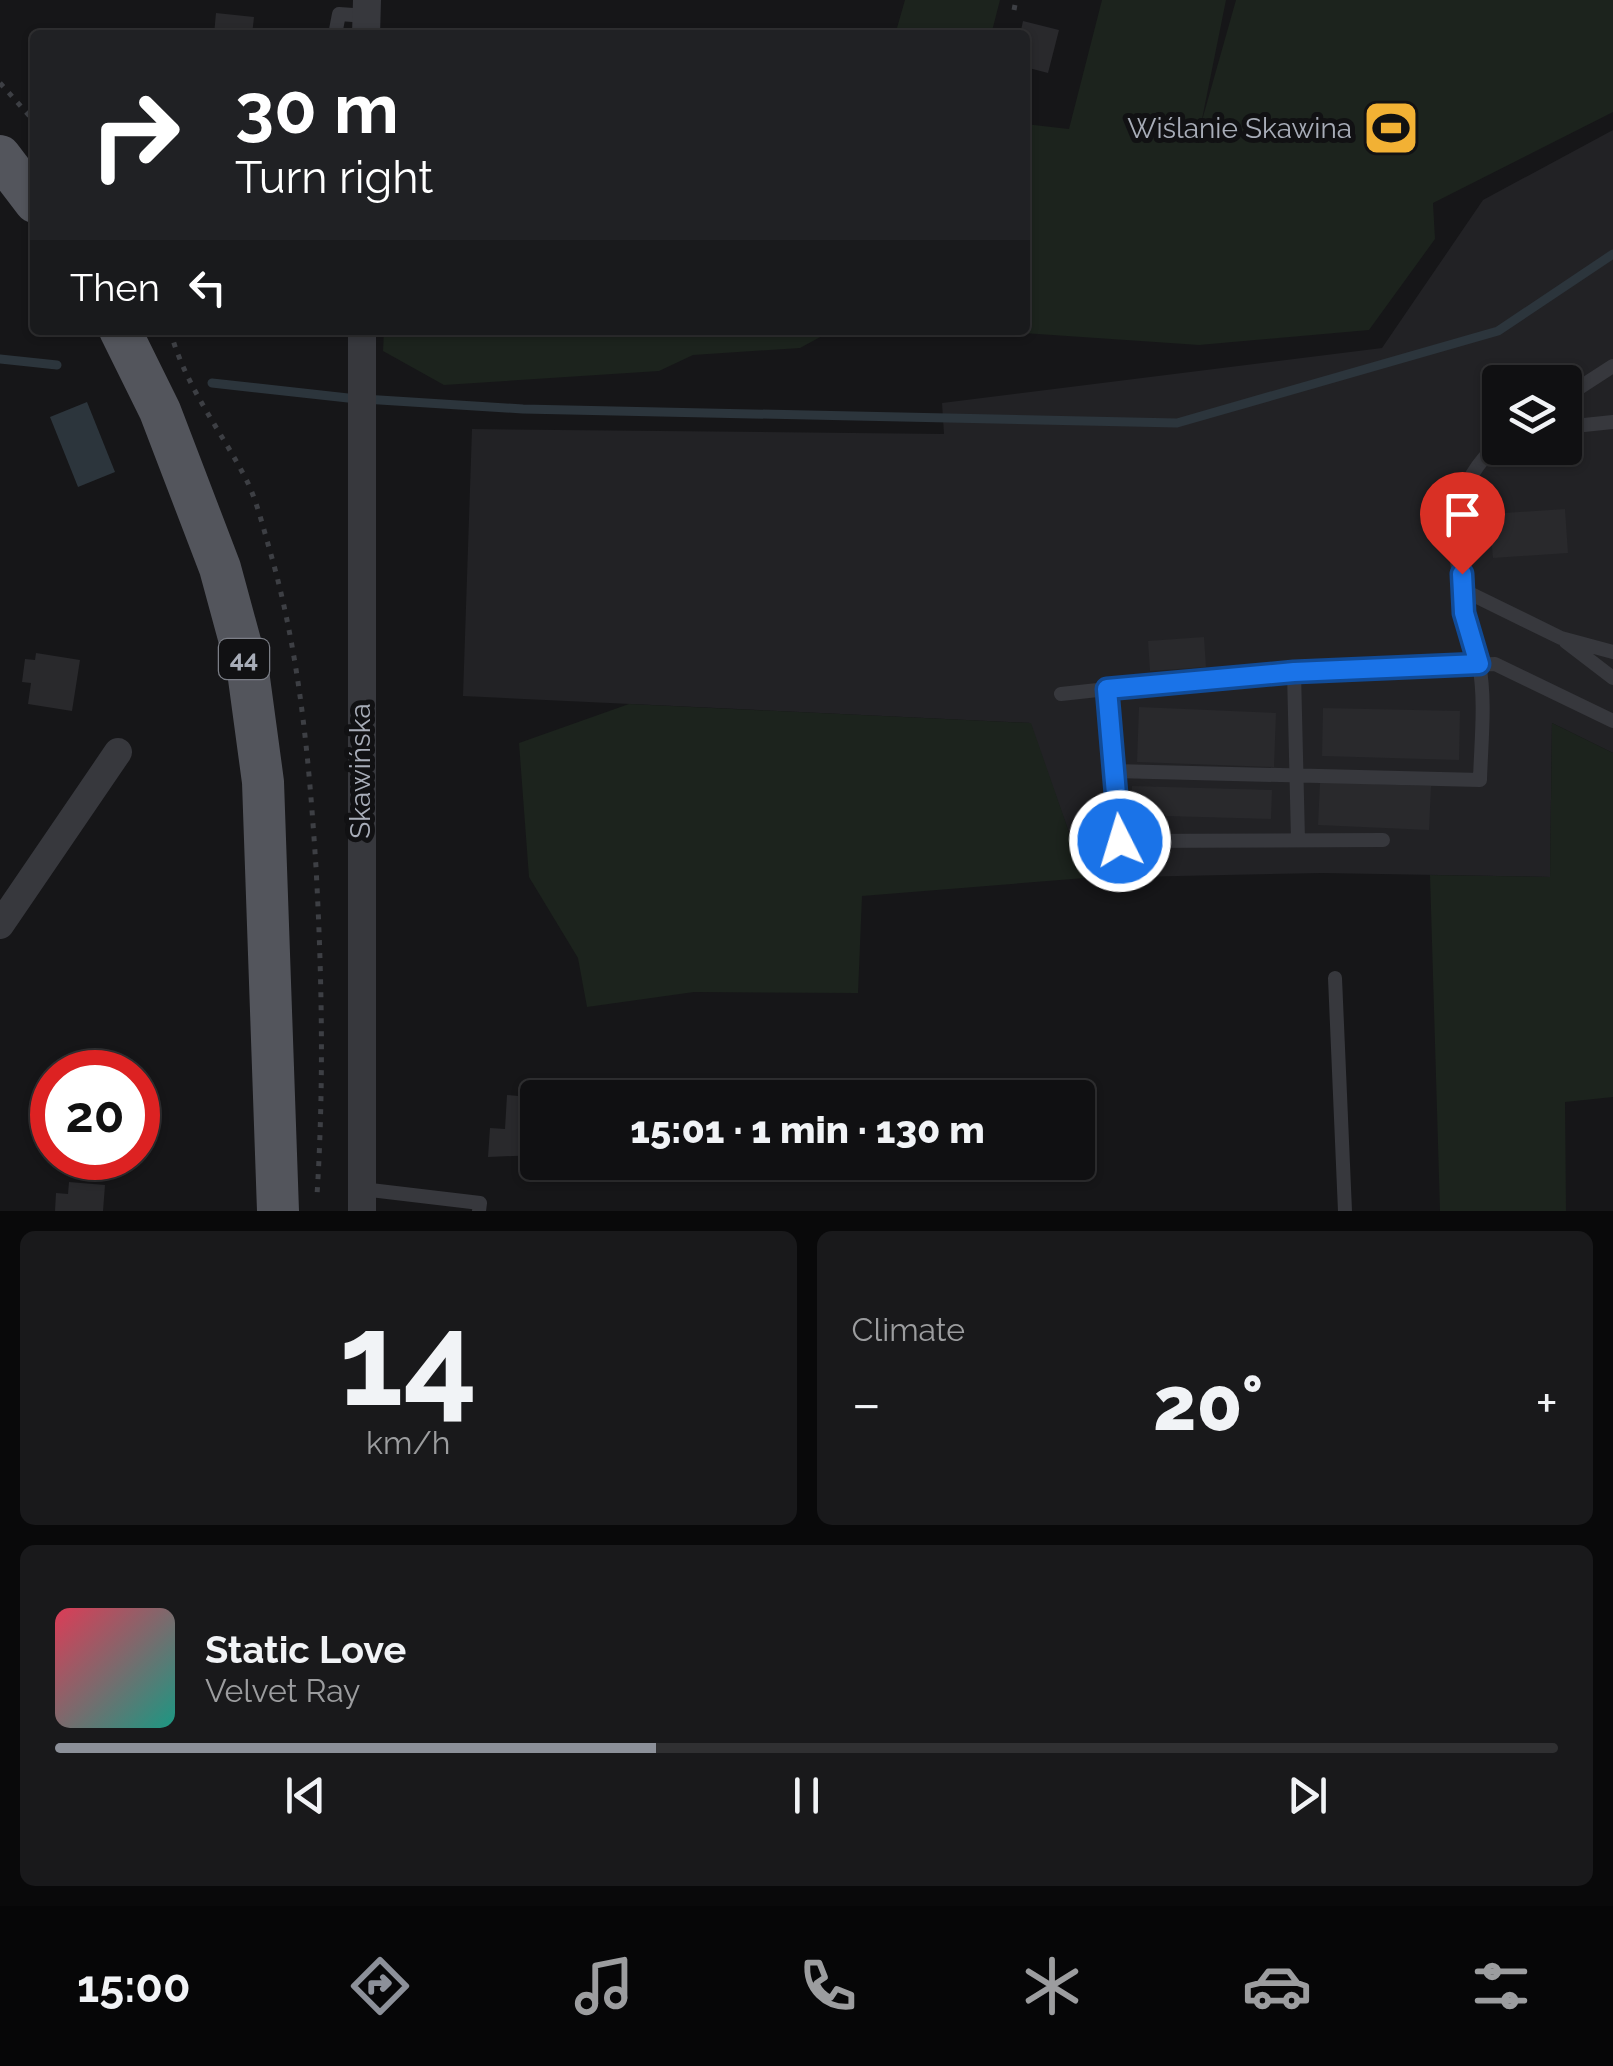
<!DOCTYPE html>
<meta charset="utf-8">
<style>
body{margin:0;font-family:Raleway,sans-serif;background:#19191b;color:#f1f3f6;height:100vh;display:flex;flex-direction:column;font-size:38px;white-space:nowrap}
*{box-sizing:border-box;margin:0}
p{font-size:32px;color:#9c9d9f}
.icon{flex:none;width:55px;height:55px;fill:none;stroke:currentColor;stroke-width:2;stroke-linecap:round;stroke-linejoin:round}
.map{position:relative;height:1211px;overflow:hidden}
.side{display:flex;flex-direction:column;gap:20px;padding:20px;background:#09090a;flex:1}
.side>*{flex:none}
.guide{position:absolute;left:30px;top:30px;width:1000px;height:305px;border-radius:10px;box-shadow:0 2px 8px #0004,0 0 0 2px #303032;background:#202124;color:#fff;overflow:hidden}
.buttons{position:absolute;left:1482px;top:365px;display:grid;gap:20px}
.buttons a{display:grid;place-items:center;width:100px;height:100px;border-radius:10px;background:#101012;box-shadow:0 2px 8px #0004,0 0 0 2px #303032;font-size:50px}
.speed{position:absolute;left:30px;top:1050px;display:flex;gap:20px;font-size:50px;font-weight:700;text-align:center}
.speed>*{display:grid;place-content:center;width:130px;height:130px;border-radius:50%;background:#101012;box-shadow:0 2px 8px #0004,0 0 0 2px #303032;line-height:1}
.speed .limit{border:15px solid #d22;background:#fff;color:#111}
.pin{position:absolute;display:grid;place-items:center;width:85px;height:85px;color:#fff;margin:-102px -42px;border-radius:50% 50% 50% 0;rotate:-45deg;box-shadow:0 0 10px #0007}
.pin .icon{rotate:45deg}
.me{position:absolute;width:110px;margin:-55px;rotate:355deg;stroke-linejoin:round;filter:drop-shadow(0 0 8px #0008)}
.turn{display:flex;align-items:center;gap:35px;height:210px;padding:0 40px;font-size:45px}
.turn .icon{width:130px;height:130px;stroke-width:2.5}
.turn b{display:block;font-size:70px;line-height:85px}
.then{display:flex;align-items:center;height:95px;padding:0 40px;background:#0003;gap:20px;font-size:38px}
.big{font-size:75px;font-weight:800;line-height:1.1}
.side .card{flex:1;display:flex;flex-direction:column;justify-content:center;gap:15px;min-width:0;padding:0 35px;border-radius:15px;background:#19191b}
.side .dial{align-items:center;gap:0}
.dial b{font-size:130px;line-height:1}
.song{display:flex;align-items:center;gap:30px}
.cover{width:120px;height:120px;border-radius:15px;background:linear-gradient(135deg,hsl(350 70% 55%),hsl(170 70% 35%))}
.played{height:10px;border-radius:5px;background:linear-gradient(90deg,#8c9099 40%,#303032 40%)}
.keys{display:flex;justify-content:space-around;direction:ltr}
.heat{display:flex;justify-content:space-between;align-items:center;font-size:55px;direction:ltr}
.side .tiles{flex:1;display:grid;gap:20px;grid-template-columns:1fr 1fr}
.card:last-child{grid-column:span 2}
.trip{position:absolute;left:520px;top:1080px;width:575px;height:100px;border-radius:10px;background:#101012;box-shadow:0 2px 8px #0004,0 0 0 2px #303032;font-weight:800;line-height:100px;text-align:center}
.menu{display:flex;height:160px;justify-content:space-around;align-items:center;background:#060607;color:#9c9d9f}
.menu .icon{width:70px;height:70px}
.menu .active{color:#8c9099}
.menu b{font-size:45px;color:#f1f3f6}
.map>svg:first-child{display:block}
.built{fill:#222225;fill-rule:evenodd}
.green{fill:#1c231d}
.water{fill:#2c353c}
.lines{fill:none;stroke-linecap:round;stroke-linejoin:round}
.stream{stroke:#2c353c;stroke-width:9}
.building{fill:#29292c}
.path{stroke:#3d3f44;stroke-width:5;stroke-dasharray:5 8;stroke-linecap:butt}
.lane{stroke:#37383d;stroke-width:14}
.street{stroke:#37383d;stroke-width:28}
.primary{stroke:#53555c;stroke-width:42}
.route-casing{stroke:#114b97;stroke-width:25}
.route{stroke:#1a73e8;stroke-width:18}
.labels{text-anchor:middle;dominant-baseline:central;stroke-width:10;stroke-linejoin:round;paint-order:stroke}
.shield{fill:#111113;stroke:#7b7e86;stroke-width:2.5}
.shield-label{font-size:25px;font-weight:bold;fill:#a8adb8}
.poi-label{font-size:28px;fill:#a8adb8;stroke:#111113;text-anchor:end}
.street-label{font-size:28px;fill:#a8adb8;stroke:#111113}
</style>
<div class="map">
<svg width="1613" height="1211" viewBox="0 0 1613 1211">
<rect width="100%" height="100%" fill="#161618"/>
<path class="built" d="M 1613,130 L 1613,753 L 1552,723 L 1550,877 L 1322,873 L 1085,878 L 1030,723 L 463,696 L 472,429 L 944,434 L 942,403 L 1382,348 L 1483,200 ZM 1500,382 L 1565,382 L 1565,448 L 1500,448 Z"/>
<path class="green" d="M 905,0 L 1000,0 L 991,35 L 895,35 Z
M 1102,0 L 1226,0 L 1201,124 L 1236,0 L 1613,0 L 1613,112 L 1433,203 L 1435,239 L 1369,330 L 1199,345 L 981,330 L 1025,330 L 1025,124 L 1069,129 Z
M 384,330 L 833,330 L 800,348 L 693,355 L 659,371 L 444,385 L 383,351 Z
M 629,704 L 1031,723 L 1085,878 L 862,896 L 858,993 L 694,992 L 587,1007 L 578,958 L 529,877 L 519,743 Z
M 1552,723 L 1613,753 L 1613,1097 L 1565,1102 L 1566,1211 L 1440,1211 L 1430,875 L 1550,877 Z"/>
<path class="water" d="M 87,402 L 115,472 L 78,487 L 50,417 Z"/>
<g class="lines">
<path class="stream" d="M 0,359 L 57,365
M 212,383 L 348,398 L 523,409 L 1177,423 L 1498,331 L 1613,254"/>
</g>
<path class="building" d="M 216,13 L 254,17 L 252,35 L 214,35 Z
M 1023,21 L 1059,30 L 1048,73 L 1025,67 L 1025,35 L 1020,35 Z
M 1565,509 L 1568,553 L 1493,558 L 1489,514 Z
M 1204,637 L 1206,667 L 1150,671 L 1148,641 Z
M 36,653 L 80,660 L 72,711 L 28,704 L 31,683 L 22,682 L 25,659 L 35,660 Z
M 1139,707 L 1276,713 L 1274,767 L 1137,762 Z
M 1323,708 L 1460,711 L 1459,760 L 1322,756 Z
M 1320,782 L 1431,786 L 1429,830 L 1318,825 Z
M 1132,786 L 1272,790 L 1271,819 L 1131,815 Z
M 507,1095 L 538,1098 L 537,1155 L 488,1157 L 490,1128 L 505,1129 Z
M 69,1182 L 105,1185 L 103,1211 L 55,1211 L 56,1193 L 68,1194 Z"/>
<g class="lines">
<path class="path" d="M 1014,10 L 1016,0
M 0,83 L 35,122
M 170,330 C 185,386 220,429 246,479 C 257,501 263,527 270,551 C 300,655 309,760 316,867 C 322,977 324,1085 317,1195"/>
<path class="lane" d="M 335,35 L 339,14 L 367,16
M 1565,397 L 1613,366
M 1565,427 L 1613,422
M 1463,590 L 1561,638 L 1613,652
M 1566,642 L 1613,678
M 1294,672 L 1298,840
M 1061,694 L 1107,689
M 1114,771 L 1480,780 C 1481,742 1486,701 1479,664 C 1462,583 1427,505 1500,442
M 1383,840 L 1120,841 L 1107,689 L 1294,672 L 1495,664 L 1613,721
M 1335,978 L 1345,1211
M 362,1189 L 480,1203 L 479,1211"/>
<path class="street" d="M 366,35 L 367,0
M 362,330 L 362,1211
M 0,925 L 118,752"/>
<path class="primary" d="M 0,156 L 35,202
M 120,330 L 160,411 L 220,568 L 248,671 L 263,782 L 278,1211"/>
</g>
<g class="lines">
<g class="route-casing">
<path id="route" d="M 1120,841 L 1107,689 L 1294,672 L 1479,664 L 1464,613 L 1462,574"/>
</g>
<use href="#route" class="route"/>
</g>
<defs>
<g id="stadium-square" transform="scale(2.875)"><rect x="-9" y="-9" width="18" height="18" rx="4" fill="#f2b134" stroke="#111113"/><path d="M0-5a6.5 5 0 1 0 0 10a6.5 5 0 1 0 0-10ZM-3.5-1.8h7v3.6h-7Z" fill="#111"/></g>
</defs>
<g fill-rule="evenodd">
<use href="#stadium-square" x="1391" y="128"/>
</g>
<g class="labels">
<rect class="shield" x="219" y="639" width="50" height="40" rx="8"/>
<g class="shield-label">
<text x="244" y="659">44</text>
</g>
<g class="poi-label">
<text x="1352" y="128">Wiślanie Skawina</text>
</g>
<g class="street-label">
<text transform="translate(360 771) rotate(-90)">Skawińska</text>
</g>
</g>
</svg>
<div class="buttons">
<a><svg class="icon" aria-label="layers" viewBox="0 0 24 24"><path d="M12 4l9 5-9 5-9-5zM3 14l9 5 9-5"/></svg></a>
</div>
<div class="speed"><div class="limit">20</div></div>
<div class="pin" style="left:1462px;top:574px;background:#d93025"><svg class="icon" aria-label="arrive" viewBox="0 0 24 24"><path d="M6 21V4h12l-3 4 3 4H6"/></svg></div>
<svg class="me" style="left:1120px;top:841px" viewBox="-20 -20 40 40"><circle r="17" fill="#1a73e8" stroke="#fff" stroke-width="3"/><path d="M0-11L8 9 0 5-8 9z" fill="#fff"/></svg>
<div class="trip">15:01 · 1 min · 130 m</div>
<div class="guide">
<div class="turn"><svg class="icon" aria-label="right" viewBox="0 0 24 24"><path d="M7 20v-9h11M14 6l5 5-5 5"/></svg><div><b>30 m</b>Turn right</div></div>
<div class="then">Then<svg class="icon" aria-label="left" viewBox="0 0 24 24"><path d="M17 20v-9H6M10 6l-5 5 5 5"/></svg></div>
</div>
</div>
<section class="side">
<div class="tiles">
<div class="card dial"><b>14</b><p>km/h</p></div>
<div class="card"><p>Climate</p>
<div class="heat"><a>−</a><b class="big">20°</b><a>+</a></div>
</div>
<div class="card">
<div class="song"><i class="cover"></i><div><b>Static Love</b><p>Velvet Ray</p></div></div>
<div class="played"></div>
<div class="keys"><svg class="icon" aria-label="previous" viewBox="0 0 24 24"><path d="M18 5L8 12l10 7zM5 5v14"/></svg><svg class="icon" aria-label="pause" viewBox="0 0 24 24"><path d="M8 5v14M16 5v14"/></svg><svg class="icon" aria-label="next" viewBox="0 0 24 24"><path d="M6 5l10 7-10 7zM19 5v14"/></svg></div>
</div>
</div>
</section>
<nav class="menu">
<b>15:00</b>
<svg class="icon active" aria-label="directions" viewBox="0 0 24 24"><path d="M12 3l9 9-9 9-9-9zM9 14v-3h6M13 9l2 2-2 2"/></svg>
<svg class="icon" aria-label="music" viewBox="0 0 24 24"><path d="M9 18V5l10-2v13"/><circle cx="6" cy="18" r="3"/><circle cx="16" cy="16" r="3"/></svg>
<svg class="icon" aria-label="phone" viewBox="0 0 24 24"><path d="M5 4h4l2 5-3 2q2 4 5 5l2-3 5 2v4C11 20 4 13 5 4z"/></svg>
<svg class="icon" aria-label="climate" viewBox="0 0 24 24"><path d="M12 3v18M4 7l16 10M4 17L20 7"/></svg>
<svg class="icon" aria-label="car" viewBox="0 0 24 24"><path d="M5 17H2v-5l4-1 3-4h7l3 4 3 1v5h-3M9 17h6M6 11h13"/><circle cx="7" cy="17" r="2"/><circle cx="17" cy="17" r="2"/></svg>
<svg class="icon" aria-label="filters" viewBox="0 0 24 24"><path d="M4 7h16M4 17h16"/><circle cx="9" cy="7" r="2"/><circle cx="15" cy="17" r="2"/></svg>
</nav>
